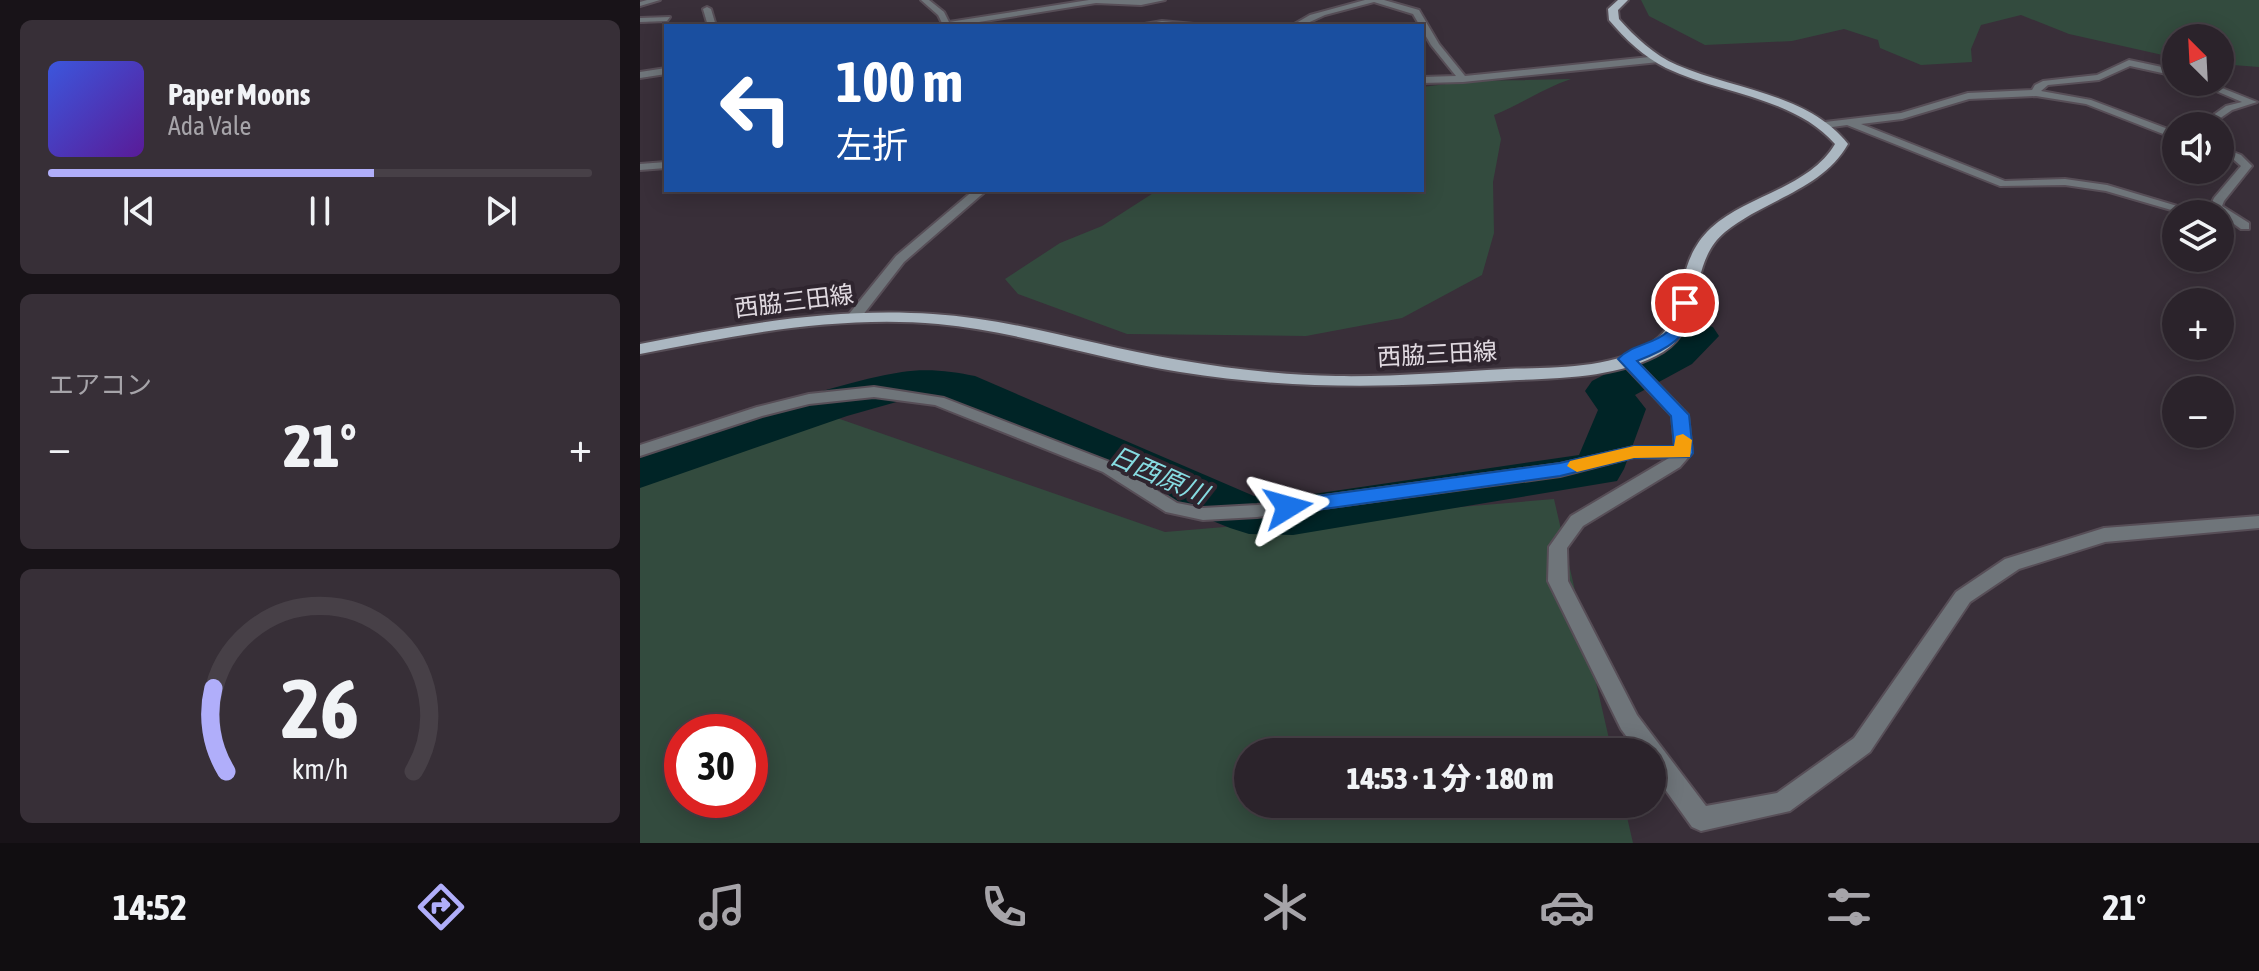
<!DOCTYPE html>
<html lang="ja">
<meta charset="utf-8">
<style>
body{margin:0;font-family:"Asap Condensed","Noto Sans JP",sans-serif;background:#372f37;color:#f1f3f6;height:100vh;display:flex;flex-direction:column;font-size:30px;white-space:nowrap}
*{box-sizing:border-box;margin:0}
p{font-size:26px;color:#a6a4a9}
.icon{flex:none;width:44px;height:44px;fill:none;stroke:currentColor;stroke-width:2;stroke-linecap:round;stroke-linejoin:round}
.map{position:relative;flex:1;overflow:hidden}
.side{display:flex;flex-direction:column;gap:20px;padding:20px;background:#181318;width:640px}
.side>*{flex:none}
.top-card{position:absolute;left:24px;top:24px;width:760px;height:168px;border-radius:0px;box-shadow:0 4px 20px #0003,0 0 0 2px #474047;background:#1a4fa0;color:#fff;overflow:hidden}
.needle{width:52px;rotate:336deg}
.fabs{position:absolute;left:1522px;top:24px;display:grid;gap:16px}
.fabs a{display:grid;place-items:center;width:72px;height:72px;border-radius:50%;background:#2b232b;box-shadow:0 4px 20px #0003,0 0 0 2px #474047;font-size:40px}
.speed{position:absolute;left:24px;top:714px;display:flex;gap:16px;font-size:40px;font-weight:700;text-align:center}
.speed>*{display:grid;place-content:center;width:104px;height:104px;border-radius:50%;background:#2b232b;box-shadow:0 4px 20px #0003,0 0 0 2px #474047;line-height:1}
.speed .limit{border:12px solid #d22;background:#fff;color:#111}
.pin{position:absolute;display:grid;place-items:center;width:68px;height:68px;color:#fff;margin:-34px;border:4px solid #fff;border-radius:50%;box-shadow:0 2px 8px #0007}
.me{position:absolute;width:88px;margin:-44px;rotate:82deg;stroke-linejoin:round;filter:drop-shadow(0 0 6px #0008)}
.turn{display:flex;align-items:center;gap:28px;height:168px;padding:0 40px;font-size:36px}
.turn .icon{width:104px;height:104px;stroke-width:2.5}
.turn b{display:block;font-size:56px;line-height:68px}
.big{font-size:60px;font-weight:800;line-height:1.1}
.side .widget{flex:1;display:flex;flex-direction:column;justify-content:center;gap:12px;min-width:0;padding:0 28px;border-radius:12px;background:#372f37}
.side .dial{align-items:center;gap:0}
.dial svg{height:208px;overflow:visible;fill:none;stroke:#474047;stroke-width:7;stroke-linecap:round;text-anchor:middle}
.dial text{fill:#f1f3f6;stroke:none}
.song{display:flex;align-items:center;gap:24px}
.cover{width:96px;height:96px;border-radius:12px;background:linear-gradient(135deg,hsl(230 70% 55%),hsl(270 70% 35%))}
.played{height:8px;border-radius:4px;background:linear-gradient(90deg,#b0aefa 60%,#474047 60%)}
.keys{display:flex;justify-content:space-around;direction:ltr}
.heat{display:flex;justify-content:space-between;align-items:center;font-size:44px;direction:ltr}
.trip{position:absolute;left:594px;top:738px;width:432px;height:80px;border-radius:40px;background:#2b232b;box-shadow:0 4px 20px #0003,0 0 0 2px #474047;font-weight:800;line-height:80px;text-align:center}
.tab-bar{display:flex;height:128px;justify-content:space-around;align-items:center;background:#110e11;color:#a6a4a9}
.tab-bar .icon{width:56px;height:56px}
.tab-bar .current{color:#b0aefa}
.tab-bar b{font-size:36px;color:#f1f3f6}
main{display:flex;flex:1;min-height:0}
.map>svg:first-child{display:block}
.green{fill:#334b3e;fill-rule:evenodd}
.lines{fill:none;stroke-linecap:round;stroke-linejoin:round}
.river{fill:#002426;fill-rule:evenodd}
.minor-casing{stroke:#574e57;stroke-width:4}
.primary-casing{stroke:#574e57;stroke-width:4}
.minor{fill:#6f757a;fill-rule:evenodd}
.primary{fill:#abb7c1;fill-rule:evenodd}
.route{fill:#1a73e8;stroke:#114b97;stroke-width:2}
.slow{fill:#f59e0b}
.labels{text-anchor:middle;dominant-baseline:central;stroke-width:8;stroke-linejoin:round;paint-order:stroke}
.street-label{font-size:24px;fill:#e1dae1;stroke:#2f252f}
.water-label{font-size:26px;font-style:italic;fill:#86dbe1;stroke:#2f252f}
</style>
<main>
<section class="side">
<div class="widget">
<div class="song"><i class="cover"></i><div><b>Paper Moons</b><p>Ada Vale</p></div></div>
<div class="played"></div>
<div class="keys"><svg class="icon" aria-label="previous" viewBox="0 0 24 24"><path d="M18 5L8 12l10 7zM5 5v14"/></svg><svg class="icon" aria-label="pause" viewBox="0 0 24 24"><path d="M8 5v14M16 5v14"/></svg><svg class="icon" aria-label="next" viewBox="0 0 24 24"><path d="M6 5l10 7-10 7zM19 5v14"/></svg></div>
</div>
<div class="widget"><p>エアコン</p>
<div class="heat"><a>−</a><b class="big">21°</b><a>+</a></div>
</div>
<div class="widget dial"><svg viewBox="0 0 100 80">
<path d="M14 69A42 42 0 1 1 86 69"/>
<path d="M14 69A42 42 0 0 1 9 37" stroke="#b0aefa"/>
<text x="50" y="56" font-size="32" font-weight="700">26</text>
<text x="50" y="72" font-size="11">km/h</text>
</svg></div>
</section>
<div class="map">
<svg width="1619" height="843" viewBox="0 0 1619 843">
<rect width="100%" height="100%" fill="#392f39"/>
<path class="green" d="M 1001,0 L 1619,0 L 1619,67 L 1580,64 L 1580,38 L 1536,38 L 1536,58 L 1429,34 L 1381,15 L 1341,25 L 1331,49 L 1332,62 L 1281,65 L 1240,48 L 1238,40 L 1204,29 L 1152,41 L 1065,45 L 1009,16 Z
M 931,79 C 904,88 881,104 854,115 L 861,139 L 853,182 L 854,233 L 842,275 L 762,318 L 666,336 L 487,334 L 378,294 L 365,279 L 420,243 L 462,226 L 518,190 L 782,190 L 782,87 L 830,81 Z
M 197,418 L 525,532 L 914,499 L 972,752 L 608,752 L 608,804 L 984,804 L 993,843 L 0,843 L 0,487 ZM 42,732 L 110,732 L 110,800 L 42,800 Z"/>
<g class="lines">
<path class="river" d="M 1058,323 L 1073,327 L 1079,336 L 1052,364 L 995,395 L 1006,409 L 984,469 L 977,481 L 653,535 L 609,534 L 590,528 L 531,504 L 311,400 L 267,399 L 207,416 L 0,488 L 0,453 C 82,426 178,386 262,372 C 285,368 313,371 335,376 L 614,496 L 653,497 L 939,455 L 958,410 L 945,391 L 952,381 L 1020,346 L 1043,327 Z"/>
<g class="minor-casing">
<path id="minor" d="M 7,0 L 20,0 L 0,6 L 0,2 Z
M 281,0 L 289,0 L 304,12 L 309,22 L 449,0 L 525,0 L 501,5 L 456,3 L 314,26 L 295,26 L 302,23 L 298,15 Z
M 725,0 L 744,0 L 779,10 L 799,44 L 825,76 L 1019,56 L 1023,59 L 1019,62 L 823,82 L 782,83 L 782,77 L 816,76 L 791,45 L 773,14 L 734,2 L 685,15 L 661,26 L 651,26 L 670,15 Z
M 67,7 L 71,9 L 76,26 L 68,26 L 63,9 Z
M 30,17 L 27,21 L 0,22 L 0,18 Z
M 522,21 L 554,24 L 558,26 L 493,26 Z
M 1489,60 L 1536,70 L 1536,76 L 1490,66 L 1459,80 L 1408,85 L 1401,91 L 1451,100 L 1536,132 L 1536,139 L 1446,104 L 1396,96 L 1329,99 L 1262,119 L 1221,124 L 1365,181 L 1425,179 L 1467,185 L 1564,214 L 1545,214 L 1466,191 L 1425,185 L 1360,186 L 1207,125 L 1185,128 L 1180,125 L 1185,122 L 1261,113 L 1328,93 L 1392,90 L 1395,85 L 1403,81 L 1457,75 Z
M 26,68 L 26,74 L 0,78 L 0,72 Z
M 1555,82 L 1567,82 L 1617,102 L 1592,110 L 1569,126 L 1558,126 L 1586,106 L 1602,102 Z
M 1580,147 L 1601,155 L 1612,166 L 1584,201 L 1582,206 L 1609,223 L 1609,229 L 1601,229 L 1570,207 L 1574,198 L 1601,166 L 1593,159 L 1580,154 Z
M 26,162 L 26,168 L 0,170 L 0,164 Z
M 334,190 L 347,190 L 264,262 L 219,320 L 209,320 L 207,317 L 209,314 L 256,256 Z
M 986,355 L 991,356 L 1048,415 L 1052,453 L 1040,467 L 943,526 L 927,548 L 928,581 L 997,715 L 1066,806 L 1137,793 L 1214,738 L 1316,592 L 1365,559 L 1464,528 L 1619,516 L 1619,528 L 1465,542 L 1379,569 L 1330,602 L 1230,752 L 1150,811 L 1061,831 L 1052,827 L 1012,771 L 1012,752 L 998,752 L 981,729 L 908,581 L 909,547 L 931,516 L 1029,458 L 994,457 L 920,476 L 617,517 L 563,520 L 526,512 L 463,472 L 295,405 L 234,397 L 169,404 L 122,416 L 0,456 L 0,445 L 117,407 L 169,394 L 234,387 L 304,398 L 475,464 L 537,503 L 563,508 L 617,505 L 920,464 L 994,447 L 1035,447 L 1032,416 L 981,362 L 979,359 Z"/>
</g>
<g class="primary-casing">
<path id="primary" d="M 978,0 L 988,0 L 978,10 L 979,19 C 995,37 1014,55 1037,65 C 1092,89 1169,94 1208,144 C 1182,190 1124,200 1085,232 C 1046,264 1067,325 1023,352 C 976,380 912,378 860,381 C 746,387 653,390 540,372 C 459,359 380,332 298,324 C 198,315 98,335 0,354 L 0,344 C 97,325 194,307 293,314 C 376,319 457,347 539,360 C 591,369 643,375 696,376 C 753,377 810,372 866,369 C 913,367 973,370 1013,342 C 1050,316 1031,265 1071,228 C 1107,195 1169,188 1195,144 C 1154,97 1080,94 1026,68 C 1004,57 985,39 969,20 L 968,9 Z"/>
</g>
<use href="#minor" class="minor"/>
<use href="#primary" class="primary"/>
</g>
<path class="route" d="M 1045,298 L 1053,303 C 1052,337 1026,350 997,361 L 1049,415 L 1053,453 L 1050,457 L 994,458 L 920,476 L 648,514 L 638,507 L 648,500 L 920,463 L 994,446 L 1034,446 L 1031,416 L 978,359 C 1001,336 1035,349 1038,303 Z"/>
<path class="slow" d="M 1043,434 L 1052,440 L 1050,457 L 994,458 L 937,472 L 927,466 L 930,461 L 994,446 L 1034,446 L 1036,436 Z"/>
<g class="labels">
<g class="street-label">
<text transform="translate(154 301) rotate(-7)">西脇三田線</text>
<text transform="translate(797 354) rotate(-3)">西脇三田線</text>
</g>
<g class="water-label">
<text transform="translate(519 475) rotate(24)">日西原川</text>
</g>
</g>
</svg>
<div class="fabs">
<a><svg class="needle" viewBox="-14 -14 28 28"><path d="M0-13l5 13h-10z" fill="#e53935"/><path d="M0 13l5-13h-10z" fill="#a6a4a9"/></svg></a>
<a><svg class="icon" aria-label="sound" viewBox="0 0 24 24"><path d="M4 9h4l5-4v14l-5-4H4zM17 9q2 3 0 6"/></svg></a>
<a><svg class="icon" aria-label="layers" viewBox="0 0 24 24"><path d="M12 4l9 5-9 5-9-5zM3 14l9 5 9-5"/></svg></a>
<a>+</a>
<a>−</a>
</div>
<div class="speed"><div class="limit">30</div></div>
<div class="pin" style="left:1045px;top:303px;background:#d93025"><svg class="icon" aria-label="arrive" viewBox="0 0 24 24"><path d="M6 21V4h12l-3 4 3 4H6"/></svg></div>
<svg class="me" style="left:648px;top:507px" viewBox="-20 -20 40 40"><path d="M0-17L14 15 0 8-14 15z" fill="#1a73e8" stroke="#fff" stroke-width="4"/></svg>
<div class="trip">14:53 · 1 分 · 180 m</div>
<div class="top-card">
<div class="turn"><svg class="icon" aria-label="left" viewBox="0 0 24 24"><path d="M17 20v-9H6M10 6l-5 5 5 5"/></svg><div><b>100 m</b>左折</div></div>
</div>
</div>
</main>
<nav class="tab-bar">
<b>14:52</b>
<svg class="icon current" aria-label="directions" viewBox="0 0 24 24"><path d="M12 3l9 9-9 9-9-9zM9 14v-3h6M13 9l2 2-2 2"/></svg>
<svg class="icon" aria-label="music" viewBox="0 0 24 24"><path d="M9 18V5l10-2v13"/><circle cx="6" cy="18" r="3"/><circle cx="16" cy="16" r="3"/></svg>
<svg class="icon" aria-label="phone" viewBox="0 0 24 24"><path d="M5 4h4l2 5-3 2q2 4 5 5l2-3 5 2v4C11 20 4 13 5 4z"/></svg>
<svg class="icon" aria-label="climate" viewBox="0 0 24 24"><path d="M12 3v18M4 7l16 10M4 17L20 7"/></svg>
<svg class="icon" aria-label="car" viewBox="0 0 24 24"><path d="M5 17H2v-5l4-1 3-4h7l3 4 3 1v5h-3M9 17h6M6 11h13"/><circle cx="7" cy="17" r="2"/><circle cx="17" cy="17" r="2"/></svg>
<svg class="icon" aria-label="filters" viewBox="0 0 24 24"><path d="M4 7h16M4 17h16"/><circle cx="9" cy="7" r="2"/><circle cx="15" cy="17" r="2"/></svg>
<b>21°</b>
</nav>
